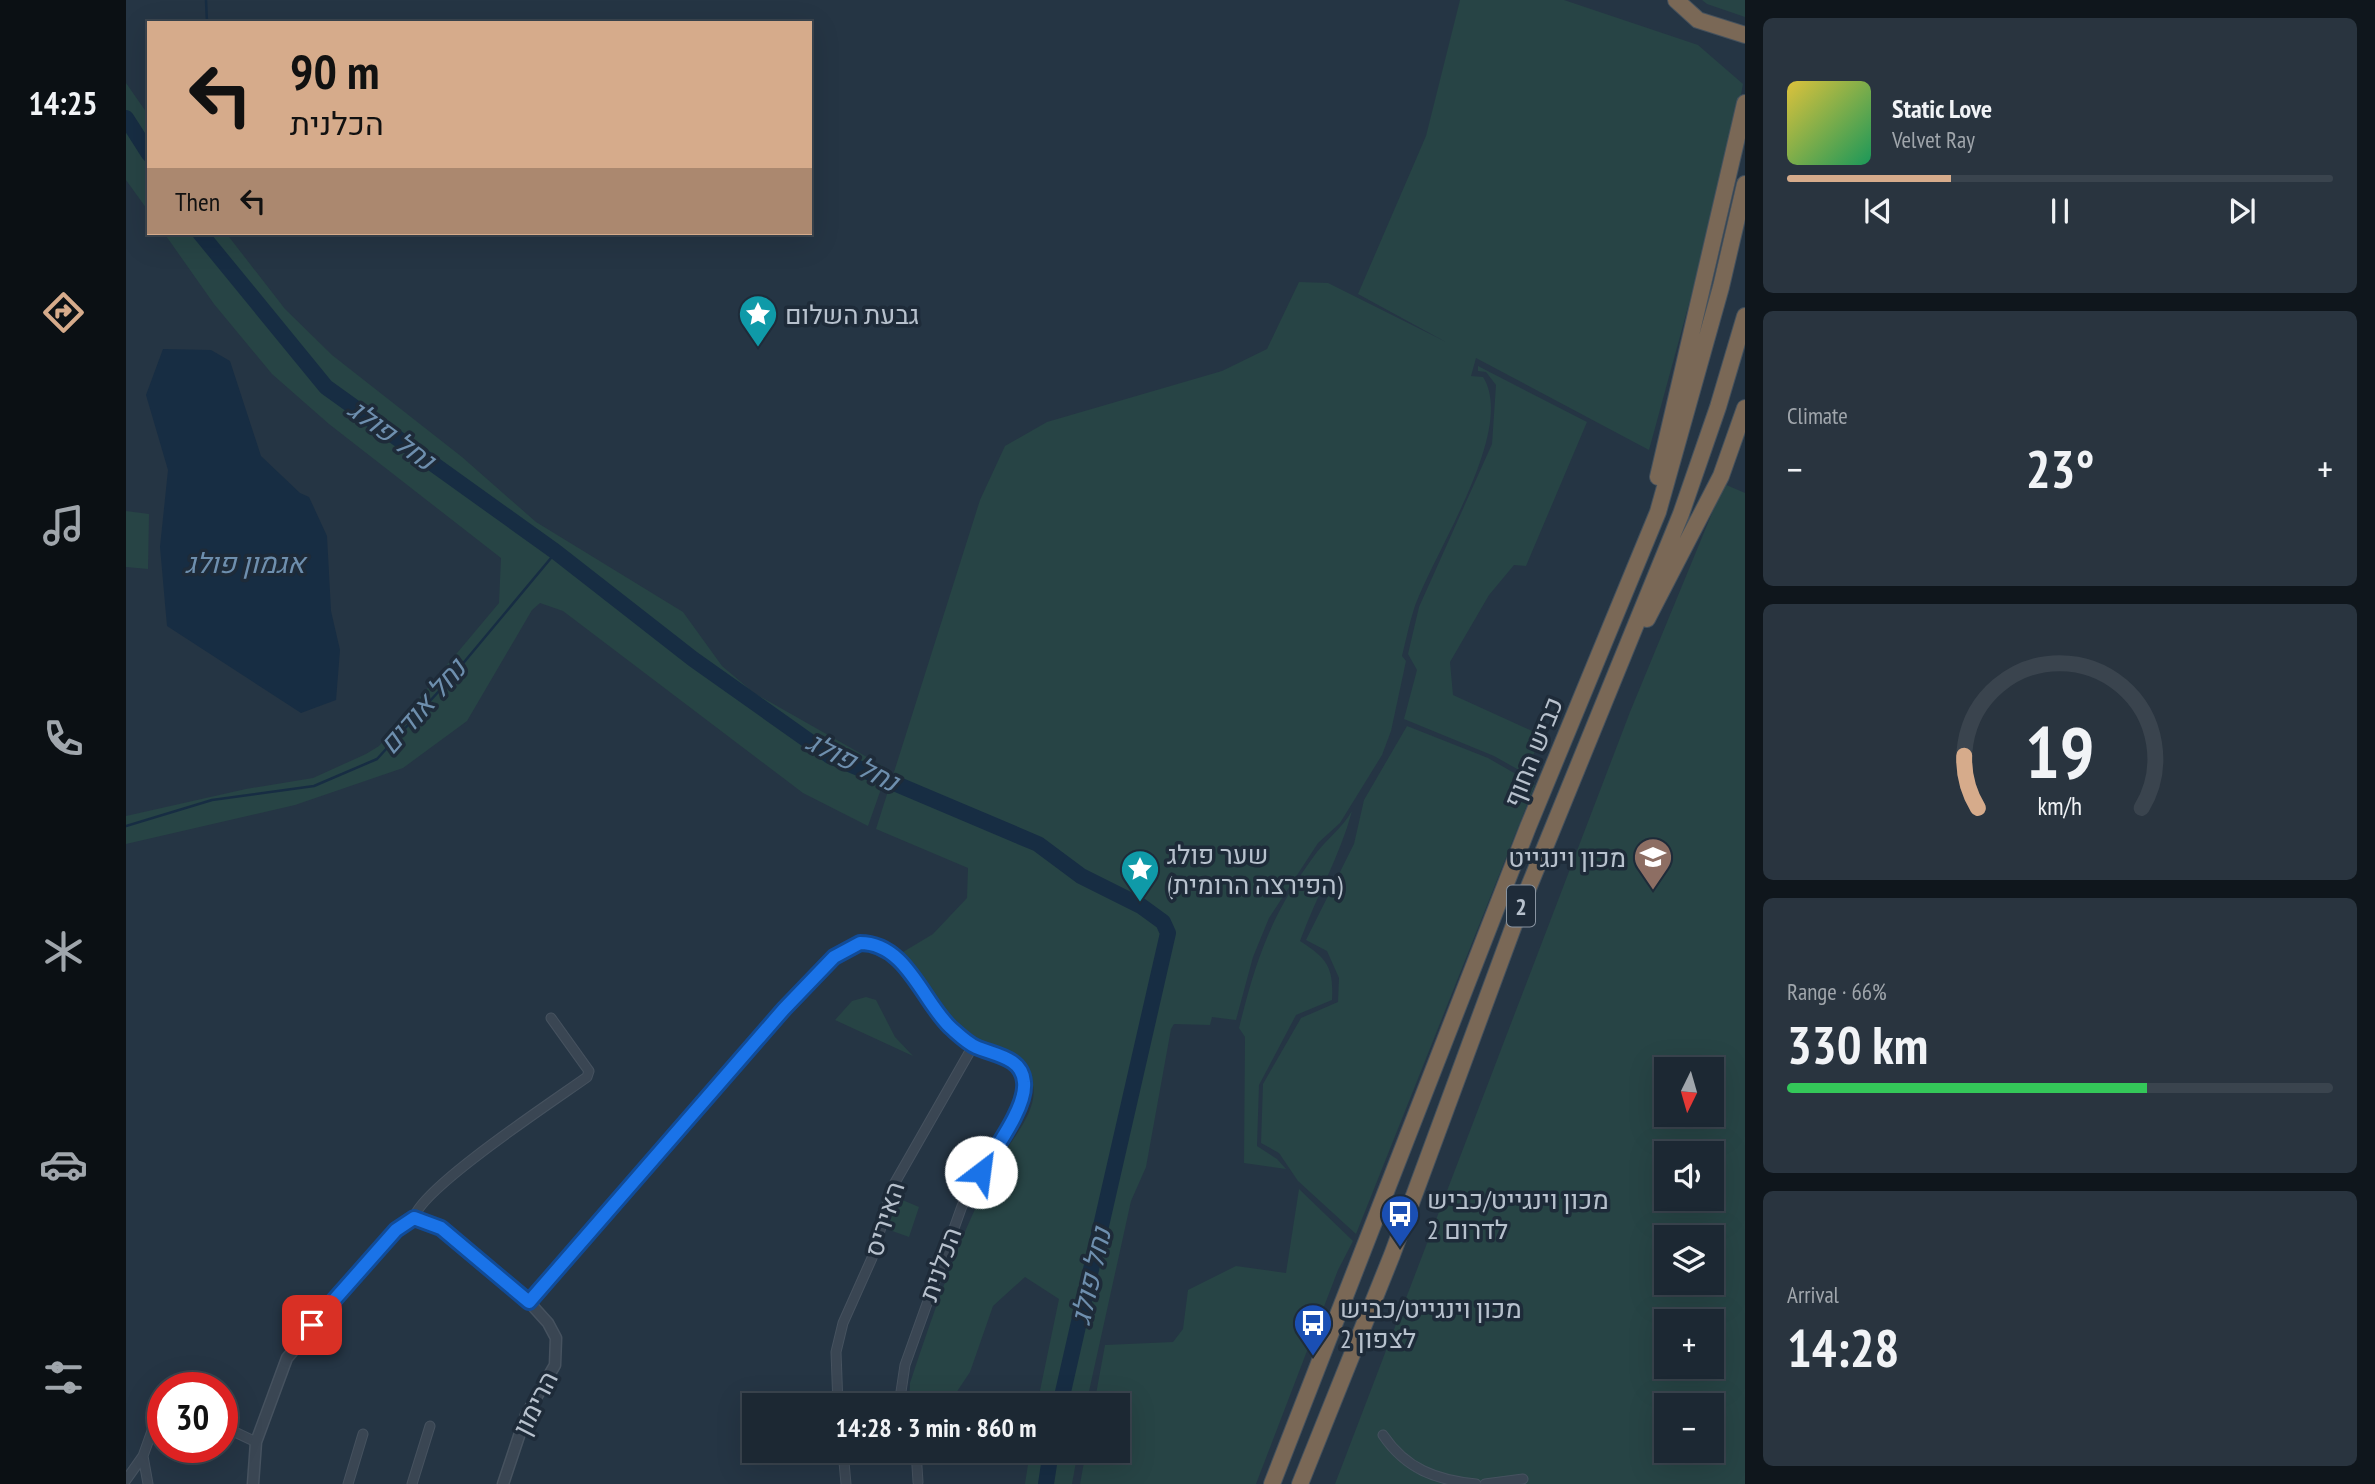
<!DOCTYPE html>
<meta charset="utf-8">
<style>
body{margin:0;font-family:"PT Sans Narrow",Heebo,sans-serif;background:#29343f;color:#f1f3f6;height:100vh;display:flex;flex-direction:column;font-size:26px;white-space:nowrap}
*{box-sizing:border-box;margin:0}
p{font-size:23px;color:#a0a6ac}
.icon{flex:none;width:38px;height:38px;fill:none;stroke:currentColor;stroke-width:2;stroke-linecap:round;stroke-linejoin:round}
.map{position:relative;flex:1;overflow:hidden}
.panel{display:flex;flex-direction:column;gap:18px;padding:18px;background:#0f161c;width:630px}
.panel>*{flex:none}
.banner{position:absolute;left:21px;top:21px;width:665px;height:214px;border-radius:0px;box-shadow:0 7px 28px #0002,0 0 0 2px #3a444e;background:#d6ab8b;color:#111;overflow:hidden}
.needle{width:46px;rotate:185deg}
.buttons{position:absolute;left:1528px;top:1057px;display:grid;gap:14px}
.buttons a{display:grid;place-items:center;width:70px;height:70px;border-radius:0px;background:#1c2833;box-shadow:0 7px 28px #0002,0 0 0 2px #3a444e;font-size:35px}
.speed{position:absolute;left:21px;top:1372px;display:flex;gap:14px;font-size:35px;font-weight:700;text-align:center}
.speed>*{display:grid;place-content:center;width:91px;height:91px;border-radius:50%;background:#1c2833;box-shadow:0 7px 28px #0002,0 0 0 2px #3a444e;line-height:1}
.speed .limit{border:10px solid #d22;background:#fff;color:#111}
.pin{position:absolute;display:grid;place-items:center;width:60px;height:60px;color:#fff;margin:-30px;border-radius:14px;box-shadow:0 4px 10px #0006}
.me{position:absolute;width:77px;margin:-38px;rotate:30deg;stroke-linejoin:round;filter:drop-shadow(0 0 5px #0008)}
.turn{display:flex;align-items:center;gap:24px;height:147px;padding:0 28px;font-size:32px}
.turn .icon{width:91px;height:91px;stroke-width:2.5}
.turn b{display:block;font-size:49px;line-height:60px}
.then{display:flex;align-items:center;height:66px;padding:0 28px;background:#0003;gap:14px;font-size:26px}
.big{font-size:52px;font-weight:700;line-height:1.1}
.panel .tile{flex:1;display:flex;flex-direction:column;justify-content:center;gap:10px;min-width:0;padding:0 24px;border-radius:10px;background:#29343f}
.panel .dial{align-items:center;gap:0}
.dial svg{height:182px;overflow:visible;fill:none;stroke:#3a444e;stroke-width:7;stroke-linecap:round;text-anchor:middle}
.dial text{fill:#f1f3f6;stroke:none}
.song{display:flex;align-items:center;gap:21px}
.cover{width:84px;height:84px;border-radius:10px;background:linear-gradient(135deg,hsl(50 70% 55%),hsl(150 70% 35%))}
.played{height:7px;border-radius:4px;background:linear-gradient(90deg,#d6ab8b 30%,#3a444e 30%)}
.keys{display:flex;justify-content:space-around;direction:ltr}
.heat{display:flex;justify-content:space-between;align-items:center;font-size:38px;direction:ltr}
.charge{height:10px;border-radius:5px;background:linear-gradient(90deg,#34c759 66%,#3a444e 0)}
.trip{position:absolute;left:616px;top:1393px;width:388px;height:70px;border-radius:0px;background:#1c2833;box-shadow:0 7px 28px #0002,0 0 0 2px #3a444e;font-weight:700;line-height:70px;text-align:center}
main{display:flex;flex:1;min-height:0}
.tabs{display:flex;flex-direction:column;width:126px;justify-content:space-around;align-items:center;background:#0b1014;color:#a0a6ac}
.tabs .icon{width:49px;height:49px}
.tabs .current{color:#d6ab8b}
.tabs b{font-size:32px;color:#f1f3f6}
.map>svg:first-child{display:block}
.green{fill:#274445;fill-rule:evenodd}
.water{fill:#172d43}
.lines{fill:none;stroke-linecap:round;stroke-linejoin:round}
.stream{stroke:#172d43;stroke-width:2.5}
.river{stroke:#172d43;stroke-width:16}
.minor-casing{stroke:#46525f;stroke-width:11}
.tertiary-casing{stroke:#46525f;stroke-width:13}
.motorway-casing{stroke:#44515d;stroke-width:18}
.minor{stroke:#3a4653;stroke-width:9}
.tertiary{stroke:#3a4653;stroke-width:10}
.motorway{stroke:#7a6856;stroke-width:16}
.route-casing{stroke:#114b97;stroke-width:18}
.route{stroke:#1a73e8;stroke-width:12}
.labels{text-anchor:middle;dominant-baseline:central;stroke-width:7;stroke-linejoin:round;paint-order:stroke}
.shield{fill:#1e2b39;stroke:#8994a1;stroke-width:2}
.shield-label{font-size:24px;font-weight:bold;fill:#b7c1cd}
.poi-label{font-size:26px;fill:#b7c1cd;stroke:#1e2b39;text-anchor:start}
.street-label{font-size:26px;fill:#b7c1cd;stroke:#1e2b39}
.water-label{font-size:28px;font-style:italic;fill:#6e8fae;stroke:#1e2b39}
</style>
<main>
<nav class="tabs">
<b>14:25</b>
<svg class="icon current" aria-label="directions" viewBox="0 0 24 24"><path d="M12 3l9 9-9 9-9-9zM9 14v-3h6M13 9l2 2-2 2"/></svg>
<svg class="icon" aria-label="music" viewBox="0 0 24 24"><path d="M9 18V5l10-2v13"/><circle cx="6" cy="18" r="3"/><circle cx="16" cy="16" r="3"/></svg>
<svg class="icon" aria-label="phone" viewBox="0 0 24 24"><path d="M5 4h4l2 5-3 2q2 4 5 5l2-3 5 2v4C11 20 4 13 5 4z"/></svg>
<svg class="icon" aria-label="climate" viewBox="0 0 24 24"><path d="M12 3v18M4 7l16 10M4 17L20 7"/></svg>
<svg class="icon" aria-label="car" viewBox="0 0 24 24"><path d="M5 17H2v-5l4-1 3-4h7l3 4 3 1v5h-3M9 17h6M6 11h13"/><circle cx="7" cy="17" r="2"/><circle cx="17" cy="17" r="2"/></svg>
<svg class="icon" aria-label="filters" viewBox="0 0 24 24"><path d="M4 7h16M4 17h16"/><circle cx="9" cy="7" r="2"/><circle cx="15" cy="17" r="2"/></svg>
</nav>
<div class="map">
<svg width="1619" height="1484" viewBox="0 0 1619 1484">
<rect width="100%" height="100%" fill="#253544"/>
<path class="green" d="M 1334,0 L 1438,0 L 1572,45 L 1617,84 L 1603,157 L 1523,450 L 1350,358 L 1345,376 L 1357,377 C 1391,430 1306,555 1288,609 C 1283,624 1280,640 1276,656 L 1280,661 L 1265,731 L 1256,755 L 1214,823 L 1192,843 L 1143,918 L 1127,957 L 1110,1020 L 1086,1017 L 1084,1025 L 1048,1024 L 1045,1029 L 1020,1167 L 1005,1201 L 960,1405 L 911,1405 L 933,1299 L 899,1277 L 867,1306 L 844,1372 L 826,1399 L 783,1403 L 784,1383 C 810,1305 836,1227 876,1156 C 888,1137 912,1109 907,1085 C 901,1060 867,1056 848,1043 C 815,1019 803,981 777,952 L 807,934 L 841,898 L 842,868 L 750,829 L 854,500 L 879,446 L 921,422 L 1096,371 L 1141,349 L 1173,282 L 1202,283 L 1320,342 L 1232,294 L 1300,136 Z
M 1576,0 L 1619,0 L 1619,17 L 1581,4 Z
M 0,83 L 23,116 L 23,212 L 0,180 Z
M 38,233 L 100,233 L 159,309 L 206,355 L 336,457 L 410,522 L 557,612 L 596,666 L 628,693 L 762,769 L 742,826 L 677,793 L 437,611 L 414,603 L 406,610 L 341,721 L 277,768 L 169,805 L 0,844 L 0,816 L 120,789 L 187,778 L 240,754 L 253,746 L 373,603 L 375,558 L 203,424 L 146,374 L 88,304 Z
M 1352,366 L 1461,422 L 1400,566 L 1388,565 L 1363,595 L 1324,662 L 1327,695 L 1415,735 L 1400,774 L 1368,756 L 1278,719 L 1291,670 L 1282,654 L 1293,607 L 1366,444 L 1370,385 L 1360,372 L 1352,371 Z
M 1598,484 L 1619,493 L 1619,1484 L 1209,1484 L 1504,712 ZM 1540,1069 L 1586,1069 L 1586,1115 L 1540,1115 ZM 1540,1153 L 1586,1153 L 1586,1199 L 1540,1199 ZM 1540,1237 L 1586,1237 L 1586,1283 L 1540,1283 ZM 1540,1321 L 1586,1321 L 1586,1367 L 1540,1367 ZM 1540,1405 L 1586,1405 L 1586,1451 L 1540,1451 Z
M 0,511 L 23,514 L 22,569 L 0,567 Z
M 1281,726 L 1362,758 L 1409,785 L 1230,1234 L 1172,1181 L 1153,1153 L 1135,1143 L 1137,1084 L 1175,1018 L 1212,1002 L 1213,978 L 1201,951 L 1180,940 L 1228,844 L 1238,800 Z
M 1226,811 C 1214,856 1190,897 1174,941 C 1200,958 1208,966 1206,1000 L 1170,1015 L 1133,1085 L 1131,1146 L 1151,1159 L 1160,1169 L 1118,1163 L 1119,1037 L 1113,1028 C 1131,955 1146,913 1191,852 C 1203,837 1216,828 1226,811 Z
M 740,997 L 750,1000 L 769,1037 L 787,1056 L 709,1020 L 726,1001 Z
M 1173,1189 L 1227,1241 L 1212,1270 L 1130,1484 L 954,1484 L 960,1451 L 992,1451 L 992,1405 L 968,1405 L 979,1345 L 1047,1342 L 1057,1329 L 1062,1290 L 1110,1266 L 1160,1273 Z
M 767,1196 L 793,1207 L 783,1237 L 758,1228 Z
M 904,1451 L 952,1451 L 946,1484 L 899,1484 Z"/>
<path class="water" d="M 37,349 L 85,350 L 104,361 L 135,456 L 174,493 L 183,497 L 201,536 L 205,611 L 214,650 L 210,700 L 175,713 L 41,626 L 34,547 L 42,470 L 20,395 Z"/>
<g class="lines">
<path class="stream" d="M 80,0 L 81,23
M 80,241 L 80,233
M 0,826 L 86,800 L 188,786 L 251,759 L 324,679 L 430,552"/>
<path class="river" d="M 0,118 L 23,154
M 74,233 L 200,387 L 430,552 L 567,659 L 704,756 L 912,844 L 955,876 L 1015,906 L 1037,922 L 1042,933 L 934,1405
M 920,1484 L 925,1451"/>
<g class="minor-casing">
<path id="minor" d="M 288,1218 C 295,1188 429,1100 461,1077 L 463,1071 L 425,1018
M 403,1302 L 692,973 C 773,892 787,1006 845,1045 C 871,1062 906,1052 897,1097 L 836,1206 L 779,1365 L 773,1405
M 712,1405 L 710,1352 L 717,1323 L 746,1258 L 767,1186 L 847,1046
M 96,1426 L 130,1442
M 1257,1435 C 1280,1469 1310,1480 1350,1484
M 717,1451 L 720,1484
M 790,1451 L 792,1482
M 17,1456 L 22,1484
M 0,1480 L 17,1456 L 37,1400
M 222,1484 L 237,1434
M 286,1484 L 304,1426
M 1359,1484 L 1397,1479"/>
</g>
<g class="tertiary-casing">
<path id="tertiary" d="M 127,1484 L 130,1442 L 161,1358 L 270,1230 L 291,1218 L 315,1228 L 403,1302 L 422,1323 L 430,1338 L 429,1365 L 400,1415 L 377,1484"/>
</g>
<g class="motorway-casing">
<path id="motorway" d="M 1550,0 L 1572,20 L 1619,35
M 1532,477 L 1619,103
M 1521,619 L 1595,476 L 1619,408
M 1146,1484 L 1402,827 L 1532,512 L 1595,287 L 1619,184
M 1174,1484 L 1266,1255 L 1395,906 L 1555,514 L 1592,407 L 1619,316"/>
</g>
<use href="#minor" class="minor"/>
<use href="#tertiary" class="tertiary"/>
<use href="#motorway" class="motorway"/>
</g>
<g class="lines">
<g class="route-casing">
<path id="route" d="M 186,1325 L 270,1230 L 288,1218 L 315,1228 L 403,1302 L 658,1009 L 708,957 L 734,943 C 780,943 796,1000 824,1027 C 832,1034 841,1043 850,1047 C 868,1055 896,1057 898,1082 C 901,1107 868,1150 855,1172"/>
</g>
<use href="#route" class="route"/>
</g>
<defs>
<g id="sight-pin" transform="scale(2.0125)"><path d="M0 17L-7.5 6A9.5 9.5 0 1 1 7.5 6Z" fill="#0f9aa8" stroke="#1e2b39"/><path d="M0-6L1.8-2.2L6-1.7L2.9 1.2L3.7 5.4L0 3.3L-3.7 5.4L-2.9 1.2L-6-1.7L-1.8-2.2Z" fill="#fff"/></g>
<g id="university-pin" transform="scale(2.0125)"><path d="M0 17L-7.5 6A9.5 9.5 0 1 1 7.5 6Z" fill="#8d6e63" stroke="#1e2b39"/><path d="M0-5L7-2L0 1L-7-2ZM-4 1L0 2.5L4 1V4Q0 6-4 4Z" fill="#fff"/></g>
<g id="bus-pin" transform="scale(2.0125)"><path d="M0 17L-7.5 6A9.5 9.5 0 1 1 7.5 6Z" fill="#1a4fb4" stroke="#1e2b39"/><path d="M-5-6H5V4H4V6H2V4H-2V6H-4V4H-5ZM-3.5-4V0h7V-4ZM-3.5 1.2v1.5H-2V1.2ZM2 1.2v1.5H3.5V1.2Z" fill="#fff"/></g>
</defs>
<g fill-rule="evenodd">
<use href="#sight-pin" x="632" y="314"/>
<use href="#university-pin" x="1527" y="857"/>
<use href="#sight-pin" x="1014" y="869"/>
<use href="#bus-pin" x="1274" y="1214"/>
<use href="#bus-pin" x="1187" y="1323"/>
</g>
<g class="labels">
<rect class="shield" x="1381" y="885.5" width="28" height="41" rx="5"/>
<g class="shield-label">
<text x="1395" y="906">2</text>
</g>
<g class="poi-label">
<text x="659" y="314">גבעת השלום</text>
<text x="1041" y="854">שער פולג<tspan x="1041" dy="30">(הפירצה הרומית)</tspan></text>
<text x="1500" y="857" text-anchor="end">מכון וינגייט</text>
<text x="1301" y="1199">מכון וינגייט/כביש<tspan x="1301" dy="30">2 לדרום</tspan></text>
<text x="1214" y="1308">מכון וינגייט/כביש<tspan x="1214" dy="30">2 לצפון</tspan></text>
</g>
<g class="street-label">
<text transform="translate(1407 752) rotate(-68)">כביש החוף</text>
<text transform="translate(758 1219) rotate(-72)">האיריס</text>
<text transform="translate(814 1264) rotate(-70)">הכלנית</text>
<text transform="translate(409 1403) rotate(-63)">הרימון</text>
</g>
<g class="water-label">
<text transform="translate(266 434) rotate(36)">נחל פולג</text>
<text x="119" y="562">אגמון פולג</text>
<text transform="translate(296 706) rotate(-49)">נחל אודים</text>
<text transform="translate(727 761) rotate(27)">נחל פולג</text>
<text transform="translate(964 1276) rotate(-77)">נחל פולג</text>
</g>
</g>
</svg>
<div class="buttons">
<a><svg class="needle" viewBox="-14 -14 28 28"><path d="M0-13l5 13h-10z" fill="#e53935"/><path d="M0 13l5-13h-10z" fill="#a0a6ac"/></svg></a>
<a><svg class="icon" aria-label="sound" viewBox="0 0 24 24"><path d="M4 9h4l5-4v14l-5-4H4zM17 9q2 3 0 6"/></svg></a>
<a><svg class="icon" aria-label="layers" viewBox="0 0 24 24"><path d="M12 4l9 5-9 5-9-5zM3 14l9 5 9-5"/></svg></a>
<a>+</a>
<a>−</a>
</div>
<div class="speed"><div class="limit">30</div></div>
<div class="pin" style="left:186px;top:1325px;background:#d93025"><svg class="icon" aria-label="arrive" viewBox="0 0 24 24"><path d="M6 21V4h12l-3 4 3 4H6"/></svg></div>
<svg class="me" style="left:855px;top:1172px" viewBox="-20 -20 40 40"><circle r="19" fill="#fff"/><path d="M0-13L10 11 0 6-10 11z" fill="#1a73e8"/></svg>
<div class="trip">14:28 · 3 min · 860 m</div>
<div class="banner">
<div class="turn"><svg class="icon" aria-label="left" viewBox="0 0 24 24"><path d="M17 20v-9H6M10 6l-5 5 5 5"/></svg><div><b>90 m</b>הכלנית</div></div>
<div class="then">Then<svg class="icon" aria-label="left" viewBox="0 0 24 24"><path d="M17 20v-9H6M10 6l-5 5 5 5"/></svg></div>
</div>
</div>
<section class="panel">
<div class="tile">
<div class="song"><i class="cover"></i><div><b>Static Love</b><p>Velvet Ray</p></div></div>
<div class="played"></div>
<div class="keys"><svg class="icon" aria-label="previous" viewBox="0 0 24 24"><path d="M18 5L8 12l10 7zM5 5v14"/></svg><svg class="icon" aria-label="pause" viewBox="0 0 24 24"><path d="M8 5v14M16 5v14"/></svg><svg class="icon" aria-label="next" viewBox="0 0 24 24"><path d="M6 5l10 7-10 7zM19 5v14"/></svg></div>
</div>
<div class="tile"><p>Climate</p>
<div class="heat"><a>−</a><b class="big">23°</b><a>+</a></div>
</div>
<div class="tile dial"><svg viewBox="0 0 100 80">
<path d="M14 69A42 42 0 1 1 86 69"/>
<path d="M14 69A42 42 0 0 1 8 46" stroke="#d6ab8b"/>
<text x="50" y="56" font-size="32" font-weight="700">19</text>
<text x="50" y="72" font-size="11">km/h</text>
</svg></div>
<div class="tile"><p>Range · 66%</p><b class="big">330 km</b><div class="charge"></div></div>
<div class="tile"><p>Arrival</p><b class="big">14:28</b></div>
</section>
</main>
